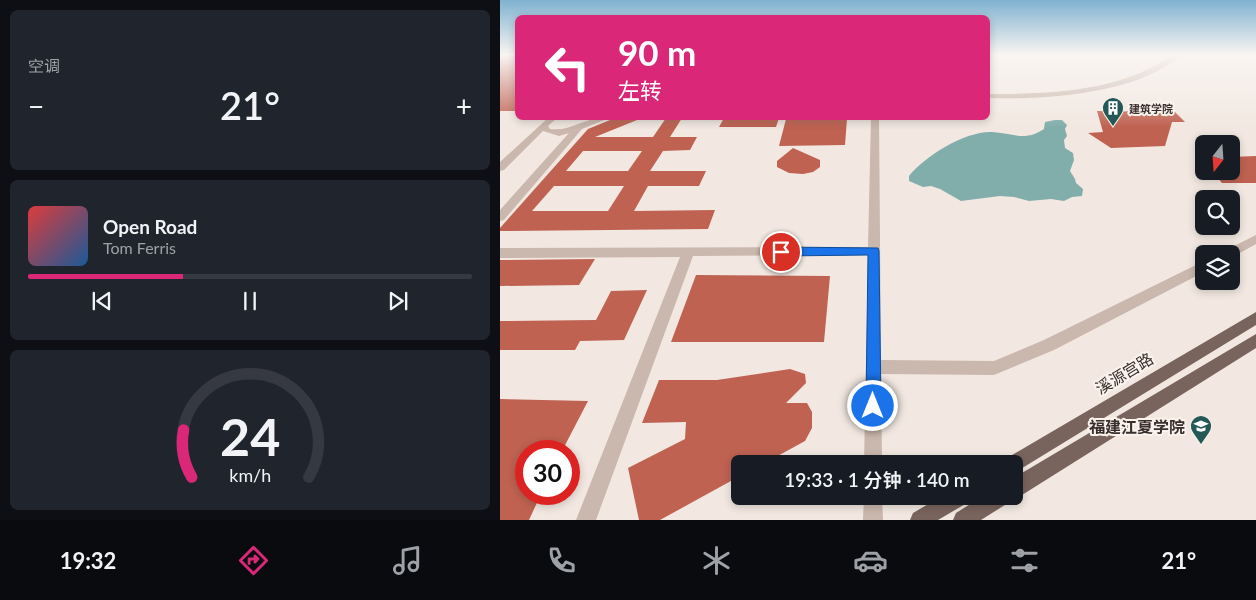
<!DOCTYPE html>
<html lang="zh">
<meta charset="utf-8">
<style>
body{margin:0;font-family:Lato,"Noto Sans SC",sans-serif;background:#20242c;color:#f1f3f6;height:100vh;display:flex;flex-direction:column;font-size:19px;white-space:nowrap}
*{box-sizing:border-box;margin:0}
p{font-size:16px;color:#9ea1a6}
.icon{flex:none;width:28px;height:28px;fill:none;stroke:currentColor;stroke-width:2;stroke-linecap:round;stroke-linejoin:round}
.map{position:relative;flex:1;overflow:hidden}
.side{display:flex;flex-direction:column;gap:10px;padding:10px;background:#0d0f14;width:500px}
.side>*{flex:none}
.top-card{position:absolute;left:15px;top:15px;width:475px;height:105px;border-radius:8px;box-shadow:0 2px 8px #0003;background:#db2777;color:#fff;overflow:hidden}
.needle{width:32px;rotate:197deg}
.controls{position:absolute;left:695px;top:135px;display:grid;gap:10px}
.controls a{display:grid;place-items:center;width:45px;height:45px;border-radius:8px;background:#171b24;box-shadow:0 2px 8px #0003;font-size:25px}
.speed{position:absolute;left:15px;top:440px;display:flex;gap:10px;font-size:25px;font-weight:700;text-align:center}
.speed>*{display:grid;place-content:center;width:65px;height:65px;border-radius:50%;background:#171b24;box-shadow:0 2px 8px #0003;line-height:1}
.speed .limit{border:8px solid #d22;background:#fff;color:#111}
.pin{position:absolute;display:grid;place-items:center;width:42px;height:42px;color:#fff;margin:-21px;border:2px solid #fff;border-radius:50%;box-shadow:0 1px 5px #0007}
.me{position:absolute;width:55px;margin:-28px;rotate:0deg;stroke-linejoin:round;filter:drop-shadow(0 0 4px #0008)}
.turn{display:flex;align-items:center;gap:18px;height:105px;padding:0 20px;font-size:22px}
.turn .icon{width:65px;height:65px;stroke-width:2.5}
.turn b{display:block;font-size:35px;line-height:42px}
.big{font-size:38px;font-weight:600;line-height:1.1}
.side .tile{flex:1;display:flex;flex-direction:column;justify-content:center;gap:8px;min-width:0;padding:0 18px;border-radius:8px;background:#20242c}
.side .dial{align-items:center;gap:0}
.dial svg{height:130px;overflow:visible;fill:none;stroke:#363941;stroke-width:7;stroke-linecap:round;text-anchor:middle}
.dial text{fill:#f1f3f6;stroke:none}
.song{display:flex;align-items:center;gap:15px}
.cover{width:60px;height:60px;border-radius:8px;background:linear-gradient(135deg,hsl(0 70% 55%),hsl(210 70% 35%))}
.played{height:5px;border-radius:2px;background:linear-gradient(90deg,#db2777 35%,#363941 35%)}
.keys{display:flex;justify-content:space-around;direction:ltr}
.heat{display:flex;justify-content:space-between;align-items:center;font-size:28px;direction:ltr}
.trip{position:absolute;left:231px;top:455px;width:292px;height:50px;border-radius:8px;background:#171b24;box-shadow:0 2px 8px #0003;font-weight:600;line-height:50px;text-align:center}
.tab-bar{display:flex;height:80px;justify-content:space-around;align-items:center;background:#090b0e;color:#9ea1a6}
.tab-bar .icon{width:35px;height:35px}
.tab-bar .selected{color:#db2777}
.tab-bar b{font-size:22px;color:#f1f3f6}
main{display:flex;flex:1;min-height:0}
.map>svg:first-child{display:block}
.water{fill:#81aeab}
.building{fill:#bf6252;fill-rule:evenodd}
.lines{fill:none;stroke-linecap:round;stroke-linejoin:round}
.minor{fill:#cab7ad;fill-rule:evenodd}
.major{fill:#79645d;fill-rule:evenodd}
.route{fill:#1a73e8;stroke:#114b97}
.labels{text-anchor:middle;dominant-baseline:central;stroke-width:4;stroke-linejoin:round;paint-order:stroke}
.far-poi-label{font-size:11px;font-weight:bold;fill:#392e2b;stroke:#faf3ed;text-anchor:start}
.near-street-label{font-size:16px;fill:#392e2b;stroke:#faf3ed}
.near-poi-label{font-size:16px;font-weight:bold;fill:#392e2b;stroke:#faf3ed;text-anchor:end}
</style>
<main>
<section class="side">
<div class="tile"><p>空调</p>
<div class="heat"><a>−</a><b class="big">21°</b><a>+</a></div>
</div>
<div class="tile">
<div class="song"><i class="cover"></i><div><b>Open Road</b><p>Tom Ferris</p></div></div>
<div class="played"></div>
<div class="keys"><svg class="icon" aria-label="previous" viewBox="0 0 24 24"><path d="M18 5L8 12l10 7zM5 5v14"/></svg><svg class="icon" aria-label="pause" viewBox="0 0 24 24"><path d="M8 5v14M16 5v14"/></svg><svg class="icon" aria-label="next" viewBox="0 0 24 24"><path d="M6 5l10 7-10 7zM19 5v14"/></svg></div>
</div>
<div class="tile dial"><svg viewBox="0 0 100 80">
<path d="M14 69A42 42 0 1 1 86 69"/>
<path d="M14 69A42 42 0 0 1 9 40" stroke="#db2777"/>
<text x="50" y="56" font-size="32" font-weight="700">24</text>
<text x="50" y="72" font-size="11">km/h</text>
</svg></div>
</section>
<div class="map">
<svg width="756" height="520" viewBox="0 0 756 520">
<rect width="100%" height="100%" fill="#f2e8e1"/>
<path class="water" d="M 555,120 L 562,120 L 567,125 L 565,129 L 567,136 L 564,140 L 565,148 L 573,153 L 574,160 L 570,171 L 575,179 L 576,183 L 583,189 L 582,196 L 572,197 L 564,201 L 551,199 L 529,201 L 514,197 L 500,196 L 461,201 L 440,189 L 431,186 L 423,187 L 409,181 L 409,176 C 425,156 465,131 492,132 C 513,133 525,142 544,129 L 545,122 Z"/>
<path class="building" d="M 0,55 L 18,55 L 18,111 L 0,111 Z
M 597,111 L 675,112 L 685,122 L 672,122 L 665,146 L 611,148 L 588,133 L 603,132 Z
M 115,118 L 142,118 L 95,137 L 153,137 L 166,118 L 182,118 L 170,137 L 197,137 L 190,150 L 163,151 L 150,171 L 206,171 L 199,186 L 148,186 L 134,211 L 215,210 L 208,229 L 0,231 L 0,228 L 88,129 ZM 83,151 L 142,151 L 128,171 L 66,171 ZM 54,186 L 124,186 L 108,211 L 32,211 Z
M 224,118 L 279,118 L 276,127 L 219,127 Z
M 286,119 L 347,119 L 345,145 L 279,146 Z
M 293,148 L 320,160 L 320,167 L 313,172 L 303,174 L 289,173 L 277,167 L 277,161 Z
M 756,156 L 756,183 L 722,183 L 712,171 L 731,171 L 731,157 Z
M 95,259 L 79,285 L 0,286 L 0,260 Z
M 196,275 L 330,276 L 324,342 L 171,342 Z
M 147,290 L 124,340 L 80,341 L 75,350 L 0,350 L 0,321 L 96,320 L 111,291 Z
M 290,369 L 305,374 L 306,383 L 286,403 L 307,403 L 312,412 L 312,428 L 305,441 L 263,464 L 240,464 L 240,476 L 160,520 L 139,520 L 128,468 L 185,439 L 186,422 L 142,423 L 159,380 L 217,380 Z
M 0,399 L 88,401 L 62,451 L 26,451 L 26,494 L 41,494 L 29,520 L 0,520 Z"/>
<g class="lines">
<path class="minor" d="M 674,54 L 682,54 C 641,94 543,100 488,98 L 488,94 C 551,94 621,92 674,54 Z
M 48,118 L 57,118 L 48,126 L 50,129 C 71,132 88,115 109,118 L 82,129 L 4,220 L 0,221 L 0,210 L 69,133 L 59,136 L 43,131 L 4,170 L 0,171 L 0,162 Z
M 371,118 L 379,118 L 381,360 L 494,361 L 544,340 L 704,261 L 704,272 L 554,350 L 494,375 L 381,374 L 382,464 L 364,464 L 368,255 L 193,256 L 96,520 L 76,520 L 180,257 L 0,258 L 0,248 L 368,247 Z
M 756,235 L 756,244 L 731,258 L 731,254 L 722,254 L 724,251 Z
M 364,496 L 382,496 L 383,520 L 363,520 Z"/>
<path class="major" d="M 756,312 L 756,325 L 519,470 L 515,472 L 515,464 L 504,464 L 507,458 Z
M 756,334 L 756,348 L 522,495 L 515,497 L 512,496 L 515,496 L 515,477 Z
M 442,496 L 469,496 L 467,503 L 438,520 L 410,520 L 413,513 Z
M 483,496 L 510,496 L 508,503 L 481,520 L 453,520 L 456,513 Z"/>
</g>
<linearGradient id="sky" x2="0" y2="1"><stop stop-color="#7fb2d0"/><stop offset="0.43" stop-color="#f9f5f2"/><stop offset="1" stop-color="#f9f5f2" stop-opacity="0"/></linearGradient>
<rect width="756" height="127" fill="url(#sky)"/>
<path class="route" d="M 281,247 L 378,248 L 379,251 L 381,406 L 379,411 L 373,413 L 368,411 L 366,406 L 368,255 L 281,256 L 275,252 Z"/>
<defs>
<g id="building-pin" transform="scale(1.125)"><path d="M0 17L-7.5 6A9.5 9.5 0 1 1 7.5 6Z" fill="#235856" stroke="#faf3ed"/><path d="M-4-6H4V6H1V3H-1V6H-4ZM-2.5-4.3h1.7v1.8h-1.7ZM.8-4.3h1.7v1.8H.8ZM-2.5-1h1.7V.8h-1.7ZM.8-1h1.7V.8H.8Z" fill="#fff"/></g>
<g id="university-pin" transform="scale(1.125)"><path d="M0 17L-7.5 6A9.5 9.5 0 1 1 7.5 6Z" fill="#235856" stroke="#faf3ed"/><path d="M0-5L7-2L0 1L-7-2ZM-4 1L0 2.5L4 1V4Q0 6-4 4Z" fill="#fff"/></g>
</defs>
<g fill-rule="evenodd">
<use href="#building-pin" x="613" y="108"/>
<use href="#university-pin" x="701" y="426"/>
</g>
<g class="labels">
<g class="far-poi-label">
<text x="629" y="108">建筑学院</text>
</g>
<g class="near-street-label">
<text transform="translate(624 373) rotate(-31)">溪源宫路</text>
</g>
<g class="near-poi-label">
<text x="685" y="426">福建江夏学院</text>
</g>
</g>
</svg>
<div class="controls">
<a><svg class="needle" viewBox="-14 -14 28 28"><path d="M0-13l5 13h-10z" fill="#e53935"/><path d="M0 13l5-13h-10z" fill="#9ea1a6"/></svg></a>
<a><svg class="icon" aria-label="search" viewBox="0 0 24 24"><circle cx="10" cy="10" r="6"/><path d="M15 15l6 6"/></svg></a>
<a><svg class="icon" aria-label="layers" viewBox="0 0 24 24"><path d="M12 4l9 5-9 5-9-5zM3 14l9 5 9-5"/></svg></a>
</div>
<div class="speed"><div class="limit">30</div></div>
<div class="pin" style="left:281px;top:252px;background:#d93025"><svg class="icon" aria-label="arrive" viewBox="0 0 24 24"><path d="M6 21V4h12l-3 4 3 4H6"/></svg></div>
<svg class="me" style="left:373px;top:406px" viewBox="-20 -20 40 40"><circle r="17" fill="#1a73e8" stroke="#fff" stroke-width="3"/><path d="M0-11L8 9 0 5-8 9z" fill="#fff"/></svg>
<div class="trip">19:33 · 1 分钟 · 140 m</div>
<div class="top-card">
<div class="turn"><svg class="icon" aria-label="left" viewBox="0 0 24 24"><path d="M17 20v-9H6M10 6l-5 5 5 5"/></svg><div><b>90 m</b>左转</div></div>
</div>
</div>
</main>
<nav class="tab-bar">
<b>19:32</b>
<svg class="icon selected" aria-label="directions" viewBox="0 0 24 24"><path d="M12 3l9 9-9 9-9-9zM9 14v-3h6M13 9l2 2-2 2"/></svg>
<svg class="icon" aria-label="music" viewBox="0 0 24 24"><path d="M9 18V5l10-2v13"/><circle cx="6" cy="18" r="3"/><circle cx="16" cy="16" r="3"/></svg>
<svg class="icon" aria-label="phone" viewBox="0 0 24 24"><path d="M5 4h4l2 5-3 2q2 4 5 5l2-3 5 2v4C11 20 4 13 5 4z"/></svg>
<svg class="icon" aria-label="climate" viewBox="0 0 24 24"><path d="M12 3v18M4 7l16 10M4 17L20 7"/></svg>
<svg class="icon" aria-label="car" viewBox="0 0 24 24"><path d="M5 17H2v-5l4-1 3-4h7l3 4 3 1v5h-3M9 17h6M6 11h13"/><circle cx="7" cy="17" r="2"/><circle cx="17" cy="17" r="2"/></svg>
<svg class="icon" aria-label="filters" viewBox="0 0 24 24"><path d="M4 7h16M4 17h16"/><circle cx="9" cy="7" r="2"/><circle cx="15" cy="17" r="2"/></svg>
<b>21°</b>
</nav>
